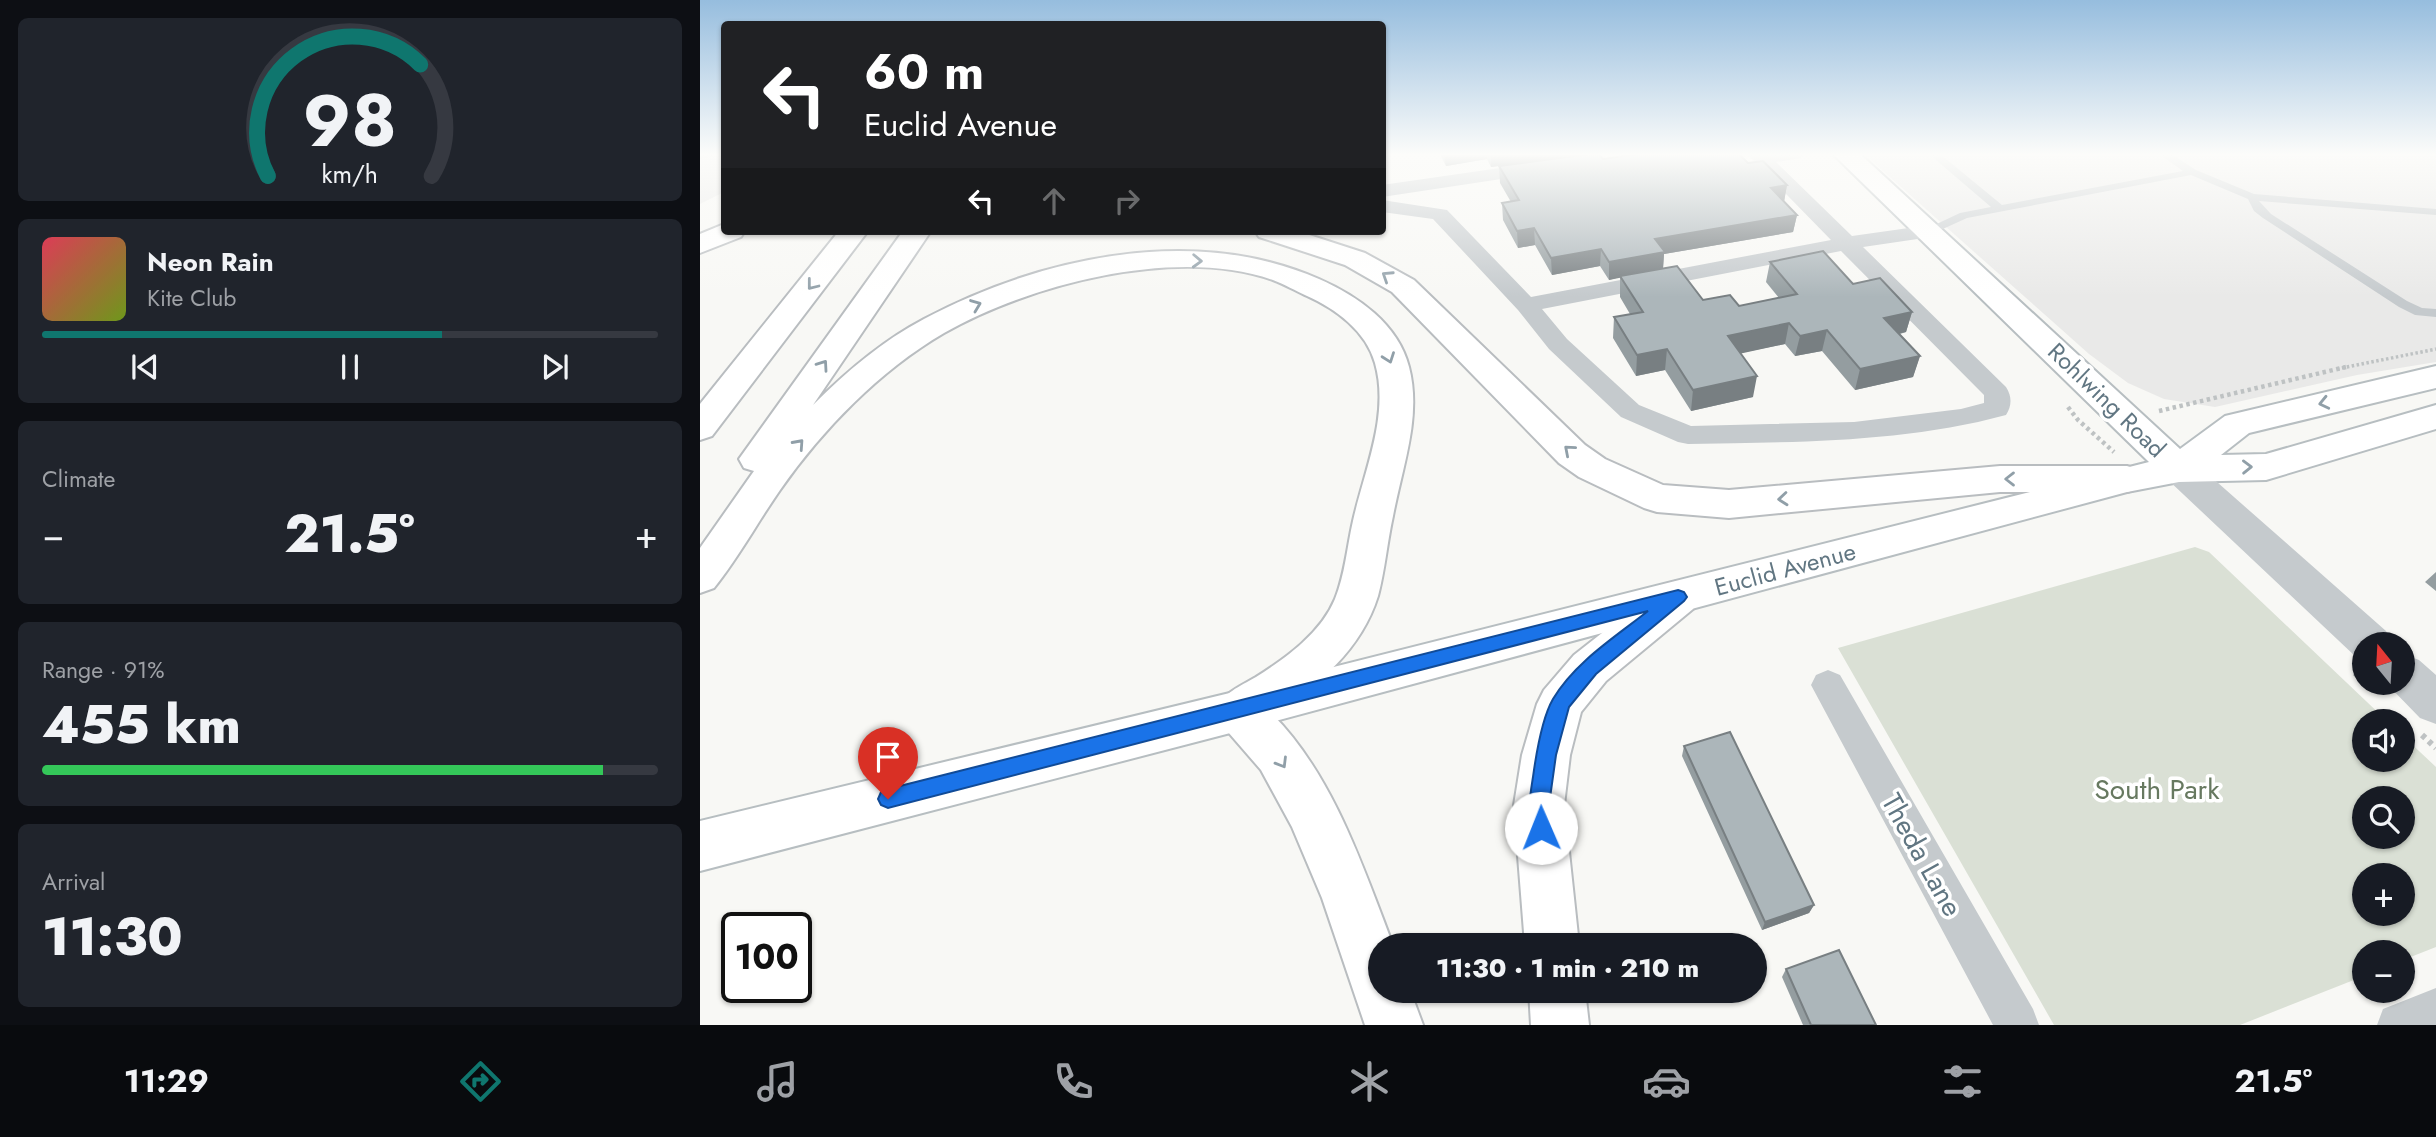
<!DOCTYPE html>
<meta charset="utf-8">
<style>
body{margin:0;font-family:Jost,sans-serif;background:#20242c;color:#f1f3f6;height:100vh;display:flex;flex-direction:column;font-size:26px;white-space:nowrap}
*{box-sizing:border-box;margin:0}
p{font-size:23px;color:#9ea1a6}
.icon{flex:none;width:38px;height:38px;fill:none;stroke:currentColor;stroke-width:2;stroke-linecap:round;stroke-linejoin:round}
.map{position:relative;flex:1;overflow:hidden}
.drawer{display:flex;flex-direction:column;gap:18px;padding:18px;background:#0d0f14;width:700px}
.drawer>*{flex:none}
.hud{position:absolute;left:21px;top:21px;width:665px;height:214px;border-radius:7px;box-shadow:0 2px 5px #0004;background:#202124;color:#fff;overflow:hidden}
.needle{width:46px;rotate:342deg}
.fabs{position:absolute;left:1652px;top:632px;display:grid;gap:14px}
.fabs a{display:grid;place-items:center;width:63px;height:63px;border-radius:50%;background:#171b24;box-shadow:0 2px 5px #0004;font-size:35px}
.speed{position:absolute;left:21px;top:912px;display:flex;gap:14px;font-size:35px;font-weight:700;text-align:center}
.speed>*{display:grid;place-content:center;width:91px;height:91px;border-radius:50%;background:#171b24;box-shadow:0 2px 5px #0004;line-height:1}
.speed .limit{border:4px solid #111;border-radius:10px;background:#fff;color:#111}
.pin{position:absolute;display:grid;place-items:center;width:60px;height:60px;color:#fff;margin:-72px -30px;border-radius:50% 50% 50% 0;rotate:-45deg;box-shadow:0 0 7px #0007}
.pin .icon{rotate:45deg}
.me{position:absolute;width:77px;margin:-38px;rotate:359deg;stroke-linejoin:round;filter:drop-shadow(0 0 5px #0008)}
.turn{display:flex;align-items:center;gap:24px;height:147px;padding:0 28px;font-size:32px}
.turn .icon{width:91px;height:91px;stroke-width:2.5}
.turn b{display:block;font-size:49px;line-height:60px}
.lanes{display:flex;align-items:center;height:66px;padding:0 28px;background:#0003;justify-content:center;gap:35px;direction:ltr}
.lanes .off{opacity:.35}
.big{font-size:52px;font-weight:800;line-height:1.1}
.drawer .card{flex:1;display:flex;flex-direction:column;justify-content:center;gap:10px;min-width:0;padding:0 24px;border-radius:10px;background:#20242c}
.drawer .dial{align-items:center;gap:0}
.dial svg{height:182px;overflow:visible;fill:none;stroke:#363941;stroke-width:7;stroke-linecap:round;text-anchor:middle}
.dial text{fill:#f1f3f6;stroke:none}
.song{display:flex;align-items:center;gap:21px}
.cover{width:84px;height:84px;border-radius:10px;background:linear-gradient(135deg,hsl(350 70% 55%),hsl(80 70% 35%))}
.played{height:7px;border-radius:4px;background:linear-gradient(90deg,#0f766e 65%,#363941 65%)}
.keys{display:flex;justify-content:space-around;direction:ltr}
.heat{display:flex;justify-content:space-between;align-items:center;font-size:38px;direction:ltr}
.charge{height:10px;border-radius:5px;background:linear-gradient(90deg,#34c759 91%,#363941 0)}
.trip{position:absolute;left:668px;top:933px;width:399px;height:70px;border-radius:35px;background:#171b24;box-shadow:0 2px 5px #0004;font-weight:800;line-height:70px;text-align:center}
.tab-bar{display:flex;height:112px;justify-content:space-around;align-items:center;background:#090b0e;color:#9ea1a6}
.tab-bar .icon{width:49px;height:49px}
.tab-bar .on{color:#0f766e}
.tab-bar b{font-size:32px;color:#f1f3f6}
main{display:flex;flex:1;min-height:0}
.map>svg:first-child{display:block}
.built{fill:#e9e9e8}
.green{fill:#dae0d5;fill-rule:evenodd}
.lines{fill:none;stroke-linecap:round;stroke-linejoin:round}
.secondary-casing{stroke:#b7bec1;stroke-width:4}
.motorway-casing{stroke:#b9bdc0;stroke-width:4}
.path-far2{stroke:#bec2c3;stroke-width:3.5;stroke-dasharray:2.5 2.5;stroke-linecap:butt}
.path-far1{stroke:#bec2c3;stroke-width:4.5;stroke-dasharray:3.5 3.5;stroke-linecap:butt}
.path{stroke:#bec2c3;stroke-width:6;stroke-dasharray:4.5 4.5;stroke-linecap:butt}
.service{fill:#c5cacd;fill-rule:evenodd}
.minor{fill:#c5cacd;fill-rule:evenodd}
.tertiary{fill:#c5cacd;fill-rule:evenodd}
.secondary{fill:#fff;fill-rule:evenodd}
.motorway{fill:#fff;fill-rule:evenodd}
.wall{fill:#949da0}
.shaded-wall{fill:#787f82}
.building{fill:#acb6ba;stroke:#787f82;stroke-width:2}
.oneway{stroke:#909fa8}
.route{fill:#1a73e8;stroke:#114b97;stroke-width:2}
.labels{text-anchor:middle;dominant-baseline:central;stroke-width:7;stroke-linejoin:round;paint-order:stroke}
.street-label{font-size:24px;fill:#617682;stroke:#fff}
.near-park-label{font-size:28px;fill:#677960;stroke:#fff}
.near-street-label{font-size:28px;fill:#617682;stroke:#fff}
</style>
<main>
<section class="drawer">
<div class="card dial"><svg viewBox="0 0 100 80">
<path d="M14 69A42 42 0 1 1 86 69"/>
<path d="M14 69A42 42 0 0 1 81 20" stroke="#0f766e"/>
<text x="50" y="56" font-size="32" font-weight="700">98</text>
<text x="50" y="72" font-size="11">km/h</text>
</svg></div>
<div class="card">
<div class="song"><i class="cover"></i><div><b>Neon Rain</b><p>Kite Club</p></div></div>
<div class="played"></div>
<div class="keys"><svg class="icon" aria-label="previous" viewBox="0 0 24 24"><path d="M18 5L8 12l10 7zM5 5v14"/></svg><svg class="icon" aria-label="pause" viewBox="0 0 24 24"><path d="M8 5v14M16 5v14"/></svg><svg class="icon" aria-label="next" viewBox="0 0 24 24"><path d="M6 5l10 7-10 7zM19 5v14"/></svg></div>
</div>
<div class="card"><p>Climate</p>
<div class="heat"><a>−</a><b class="big">21.5°</b><a>+</a></div>
</div>
<div class="card"><p>Range · 91%</p><b class="big">455 km</b><div class="charge"></div></div>
<div class="card"><p>Arrival</p><b class="big">11:30</b></div>
</section>
<div class="map">
<svg width="1736" height="1025" viewBox="0 0 1736 1025">
<rect width="100%" height="100%" fill="#f8f8f5"/>
<path class="built" d="M 0,154 L 24,154 L 24,192 L 0,204 Z
M 1164,154 L 1736,154 L 1736,362 L 1657,375 L 1515,407 L 1464,399 L 1428,383 L 1389,354 Z"/>
<path class="green" d="M 1495,547 L 1509,552 L 1687,721 L 1664,721 L 1664,760 L 1703,760 L 1703,736 L 1736,767 L 1736,947 L 1703,960 L 1703,952 L 1664,952 L 1664,976 L 1540,1025 L 1354,1025 L 1138,648 ZM 1664,798 L 1703,798 L 1703,836 L 1664,836 ZM 1664,875 L 1703,875 L 1703,914 L 1664,914 Z"/>
<g class="lines">
<g class="secondary-casing">
<path id="secondary" d="M 1133,154 L 1160,154 L 1480,449 L 1525,416 L 1736,366 L 1736,388 L 1549,433 L 1521,455 L 1566,454 L 1736,405 L 1736,429 L 1566,480 L 1479,482 L 1427,492 L 538,731 L 0,871 L 0,821 L 538,691 L 1449,462 Z"/>
</g>
<g class="motorway-casing">
<path id="motorway" d="M 24,224 L 24,231 L 45,231 L 41,237 L 0,253 L 0,234 Z
M 139,231 L 168,231 L 12,436 L 0,440 L 0,404 Z
M 203,231 L 231,231 L 113,405 C 146,372 182,341 224,319 C 341,257 494,224 619,279 C 658,296 698,324 709,367 C 722,417 702,467 693,516 C 687,543 685,570 678,596 C 661,650 618,686 572,714 C 633,775 663,867 693,945 L 681,945 L 681,990 L 710,990 L 723,1025 L 665,1025 L 622,898 L 592,827 L 561,770 L 522,725 L 515,711 C 524,692 539,687 556,677 C 586,658 621,633 635,599 C 645,575 647,547 653,521 C 664,471 690,415 675,363 C 666,331 636,309 607,296 C 596,291 584,284 573,280 C 476,246 330,284 244,333 C 179,371 123,429 80,490 C 57,523 39,557 14,588 L 0,593 L 0,548 L 54,471 L 44,468 L 39,459 Z
M 555,231 L 597,231 L 665,253 L 714,280 L 885,445 L 905,459 L 963,485 L 1029,490 L 1300,466 L 1427,466 L 1440,470 L 1446,479 L 1440,488 L 1427,492 L 1300,492 L 1029,518 L 957,512 L 944,508 L 879,477 L 859,463 L 692,292 L 645,265 L 559,237 Z
M 978,581 L 993,585 L 999,597 L 993,609 L 906,681 L 881,712 L 870,755 L 864,805 L 879,945 L 825,945 L 814,805 L 822,755 L 837,704 L 844,690 L 874,655 L 963,585 Z
M 829,990 L 885,990 L 889,1025 L 831,1025 Z"/>
</g>
<path class="path-far2" d="M 1637,369 L 1736,349"/>
<path class="path-far1" d="M 1368,407 L 1378,420 L 1414,452
M 1459,411 L 1646,367"/>
<path class="path" d="M 1655,673 L 1664,682
M 1722,735 L 1736,748"/>
<path class="service" d="M 0,154 L 23,154 L 0,159 Z
M 1229,154 L 1240,154 L 1302,205 L 1483,171 L 1459,154 L 1471,154 L 1496,170 L 1554,194 L 1736,209 L 1736,215 L 1559,201 L 1571,214 L 1707,301 L 1722,308 L 1736,309 L 1736,317 L 1715,315 L 1699,307 L 1563,218 L 1554,211 L 1548,199 L 1491,175 L 1267,218 L 1234,233 L 1226,233 L 1226,229 L 1260,213 L 1291,207 Z"/>
<path class="minor" d="M 1047,154 L 1103,154 L 1101,158 L 1076,162 L 1152,236 L 1230,225 L 1238,226 L 1241,231 L 1238,236 L 1163,247 L 1306,387 C 1312,396 1312,406 1306,415 C 1203,443 1095,442 988,444 L 978,442 L 921,417 L 849,349 L 818,310 L 733,219 L 682,212 L 682,200 L 747,210 L 831,297 L 1131,240 ZM 1141,251 L 1284,395 L 1284,403 L 1261,409 L 1154,422 L 991,426 L 939,405 L 867,339 L 842,309 Z
M 841,162 L 848,164 L 851,168 L 848,172 L 682,197 L 682,185 Z
M 1128,670 L 1140,675 L 1333,1009 L 1339,1025 L 1293,1025 L 1111,685 L 1116,675 Z
M 1736,988 L 1736,1025 L 1677,1025 L 1683,1009 Z"/>
<path class="tertiary" d="M 1479,456 L 1492,460 L 1686,631 L 1693,644 L 1664,644 L 1664,660 L 1656,657 L 1466,478 L 1461,469 L 1466,460 Z
M 1703,654 L 1719,660 L 1736,675 L 1736,724 L 1720,718 L 1685,682 L 1703,682 Z"/>
<use href="#secondary" class="secondary"/>
<use href="#motorway" class="motorway"/>
</g>
<path class="wall" d="M 740,154 L 885,154 L 791,167 L 787,159 L 746,166 Z
M 903,159 L 1048,163 L 1087,185 L 1084,201 L 1097,215 L 1093,232 L 964,254 L 963,268 L 1003,300 L 1039,306 L 1079,298 L 1066,282 L 1070,262 L 1153,284 L 1212,312 L 1206,332 L 1200,334 L 1220,356 L 1213,377 L 1155,390 L 1122,351 L 1095,356 L 1085,344 L 1040,353 L 1053,397 L 991,411 L 965,370 L 936,376 L 913,338 L 914,317 L 930,314 L 920,297 L 920,277 L 909,280 L 900,266 L 852,275 L 835,245 L 818,248 L 803,220 L 802,203 L 811,202 L 800,183 L 799,166 Z
M 1736,572 L 1736,591 L 1725,582 Z
M 984,746 L 1114,905 L 1109,913 L 1062,930 L 982,756 Z
M 1086,969 L 1176,1025 L 1103,1025 L 1082,977 Z"/>
<path class="shaded-wall" d="M 744,154 L 787,154 L 787,159 L 746,166 Z
M 791,154 L 885,154 L 791,167 Z
M 1087,185 L 1084,202 L 1071,188 Z
M 1097,215 L 1093,232 L 964,254 L 963,269 L 909,280 L 909,262 L 955,239 Z
M 834,228 L 835,245 L 818,248 L 817,231 Z
M 901,249 L 900,266 L 852,275 L 851,258 Z
M 1212,312 L 1206,332 L 1178,338 L 1184,318 Z
M 1089,323 L 1085,344 L 1025,357 L 1028,336 Z
M 1127,330 L 1122,351 L 1095,356 L 1100,336 Z
M 967,349 L 965,370 L 936,376 L 937,355 Z
M 1220,356 L 1213,377 L 1155,390 L 1160,369 Z
M 1057,376 L 1053,397 L 991,411 L 993,390 Z
M 1114,905 L 1109,913 L 1062,930 L 1065,922 Z"/>
<path class="building" d="M 889,154 L 899,154 L 903,159 L 938,154 L 1039,154 L 1048,163 L 1063,161 L 1087,185 L 1071,188 L 1097,215 L 955,239 L 965,252 L 909,262 L 901,249 L 851,258 L 834,228 L 817,231 L 802,203 L 819,200 L 799,166 Z
M 1123,251 L 1153,284 L 1180,278 L 1212,312 L 1184,318 L 1220,356 L 1160,369 L 1127,330 L 1100,336 L 1089,323 L 1028,336 L 1057,376 L 993,390 L 967,349 L 937,355 L 914,317 L 943,312 L 920,276 L 977,266 L 1003,300 L 1030,295 L 1039,306 L 1097,294 L 1070,262 Z
M 1030,732 L 1114,905 L 1065,922 L 984,746 Z
M 1139,950 L 1176,1025 L 1111,1025 L 1086,969 Z"/>
<defs><path id="oneway-chevron" d="M-2-3.5L2.5 0L-2 3.5" fill="none" stroke-width="1.6" stroke-linecap="round" stroke-linejoin="round" transform="scale(1.75)"/></defs>
<g class="oneway">
<use href="#oneway-chevron" transform="translate(497 261) rotate(2)"/>
<use href="#oneway-chevron" transform="translate(687 276) rotate(-147)"/>
<use href="#oneway-chevron" transform="translate(112 285) rotate(128)"/>
<use href="#oneway-chevron" transform="translate(276 305) rotate(-21)"/>
<use href="#oneway-chevron" transform="translate(689 358) rotate(70)"/>
<use href="#oneway-chevron" transform="translate(123 365) rotate(-55)"/>
<use href="#oneway-chevron" transform="translate(1624 403) rotate(167)"/>
<use href="#oneway-chevron" transform="translate(99 444) rotate(-48)"/>
<use href="#oneway-chevron" transform="translate(869 450) rotate(-139)"/>
<use href="#oneway-chevron" transform="translate(1547 467) rotate(-1)"/>
<use href="#oneway-chevron" transform="translate(1310 479) rotate(180)"/>
<use href="#oneway-chevron" transform="translate(1083 499) rotate(175)"/>
<use href="#oneway-chevron" transform="translate(582 763) rotate(59)"/>
</g>
<linearGradient id="sky" x2="0" y2="1"><stop stop-color="#96bdde"/><stop offset="0.52" stop-color="#fcfcfa"/><stop offset="1" stop-color="#fcfcfa" stop-opacity="0"/></linearGradient>
<rect width="1736" height="297" fill="url(#sky)"/>
<path class="route" d="M 978,590 L 984,592 L 987,597 L 984,601 L 896,674 L 869,707 L 856,755 L 849,805 L 852,828 L 849,835 L 841,838 L 834,835 C 826,817 830,796 833,777 C 836,755 842,718 853,699 C 875,662 915,637 948,611 L 188,808 L 181,805 L 178,799 L 181,792 L 188,789 Z"/>
<g class="labels">
<g class="street-label">
<text transform="translate(1407 400) rotate(44)">Rohlwing Road</text>
<text transform="translate(1085 569) rotate(-15)">Euclid Avenue</text>
</g>
<g class="near-park-label">
<text x="1457" y="789">South Park</text>
</g>
<g class="near-street-label">
<text transform="translate(1222 855) rotate(61)">Theda Lane</text>
</g>
</g>
</svg>
<div class="fabs">
<a><svg class="needle" viewBox="-14 -14 28 28"><path d="M0-13l5 13h-10z" fill="#e53935"/><path d="M0 13l5-13h-10z" fill="#9ea1a6"/></svg></a>
<a><svg class="icon" aria-label="sound" viewBox="0 0 24 24"><path d="M4 9h4l5-4v14l-5-4H4zM17 9q2 3 0 6"/></svg></a>
<a><svg class="icon" aria-label="search" viewBox="0 0 24 24"><circle cx="10" cy="10" r="6"/><path d="M15 15l6 6"/></svg></a>
<a>+</a>
<a>−</a>
</div>
<div class="speed"><div class="limit">100</div></div>
<div class="pin" style="left:188px;top:799px;background:#d93025"><svg class="icon" aria-label="arrive" viewBox="0 0 24 24"><path d="M6 21V4h12l-3 4 3 4H6"/></svg></div>
<svg class="me" style="left:841px;top:828px" viewBox="-20 -20 40 40"><circle r="19" fill="#fff"/><path d="M0-13L10 11 0 6-10 11z" fill="#1a73e8"/></svg>
<div class="trip">11:30 · 1 min · 210 m</div>
<div class="hud">
<div class="turn"><svg class="icon" aria-label="left" viewBox="0 0 24 24"><path d="M17 20v-9H6M10 6l-5 5 5 5"/></svg><div><b>60 m</b>Euclid Avenue</div></div>
<div class="lanes"><svg class="icon" aria-label="left" viewBox="0 0 24 24"><path d="M17 20v-9H6M10 6l-5 5 5 5"/></svg><svg class="icon off" aria-label="ahead" viewBox="0 0 24 24"><path d="M12 20V5M6 11l6-6 6 6"/></svg><svg class="icon off" aria-label="right" viewBox="0 0 24 24"><path d="M7 20v-9h11M14 6l5 5-5 5"/></svg></div>
</div>
</div>
</main>
<nav class="tab-bar">
<b>11:29</b>
<svg class="icon on" aria-label="directions" viewBox="0 0 24 24"><path d="M12 3l9 9-9 9-9-9zM9 14v-3h6M13 9l2 2-2 2"/></svg>
<svg class="icon" aria-label="music" viewBox="0 0 24 24"><path d="M9 18V5l10-2v13"/><circle cx="6" cy="18" r="3"/><circle cx="16" cy="16" r="3"/></svg>
<svg class="icon" aria-label="phone" viewBox="0 0 24 24"><path d="M5 4h4l2 5-3 2q2 4 5 5l2-3 5 2v4C11 20 4 13 5 4z"/></svg>
<svg class="icon" aria-label="climate" viewBox="0 0 24 24"><path d="M12 3v18M4 7l16 10M4 17L20 7"/></svg>
<svg class="icon" aria-label="car" viewBox="0 0 24 24"><path d="M5 17H2v-5l4-1 3-4h7l3 4 3 1v5h-3M9 17h6M6 11h13"/><circle cx="7" cy="17" r="2"/><circle cx="17" cy="17" r="2"/></svg>
<svg class="icon" aria-label="filters" viewBox="0 0 24 24"><path d="M4 7h16M4 17h16"/><circle cx="9" cy="7" r="2"/><circle cx="15" cy="17" r="2"/></svg>
<b>21.5°</b>
</nav>
